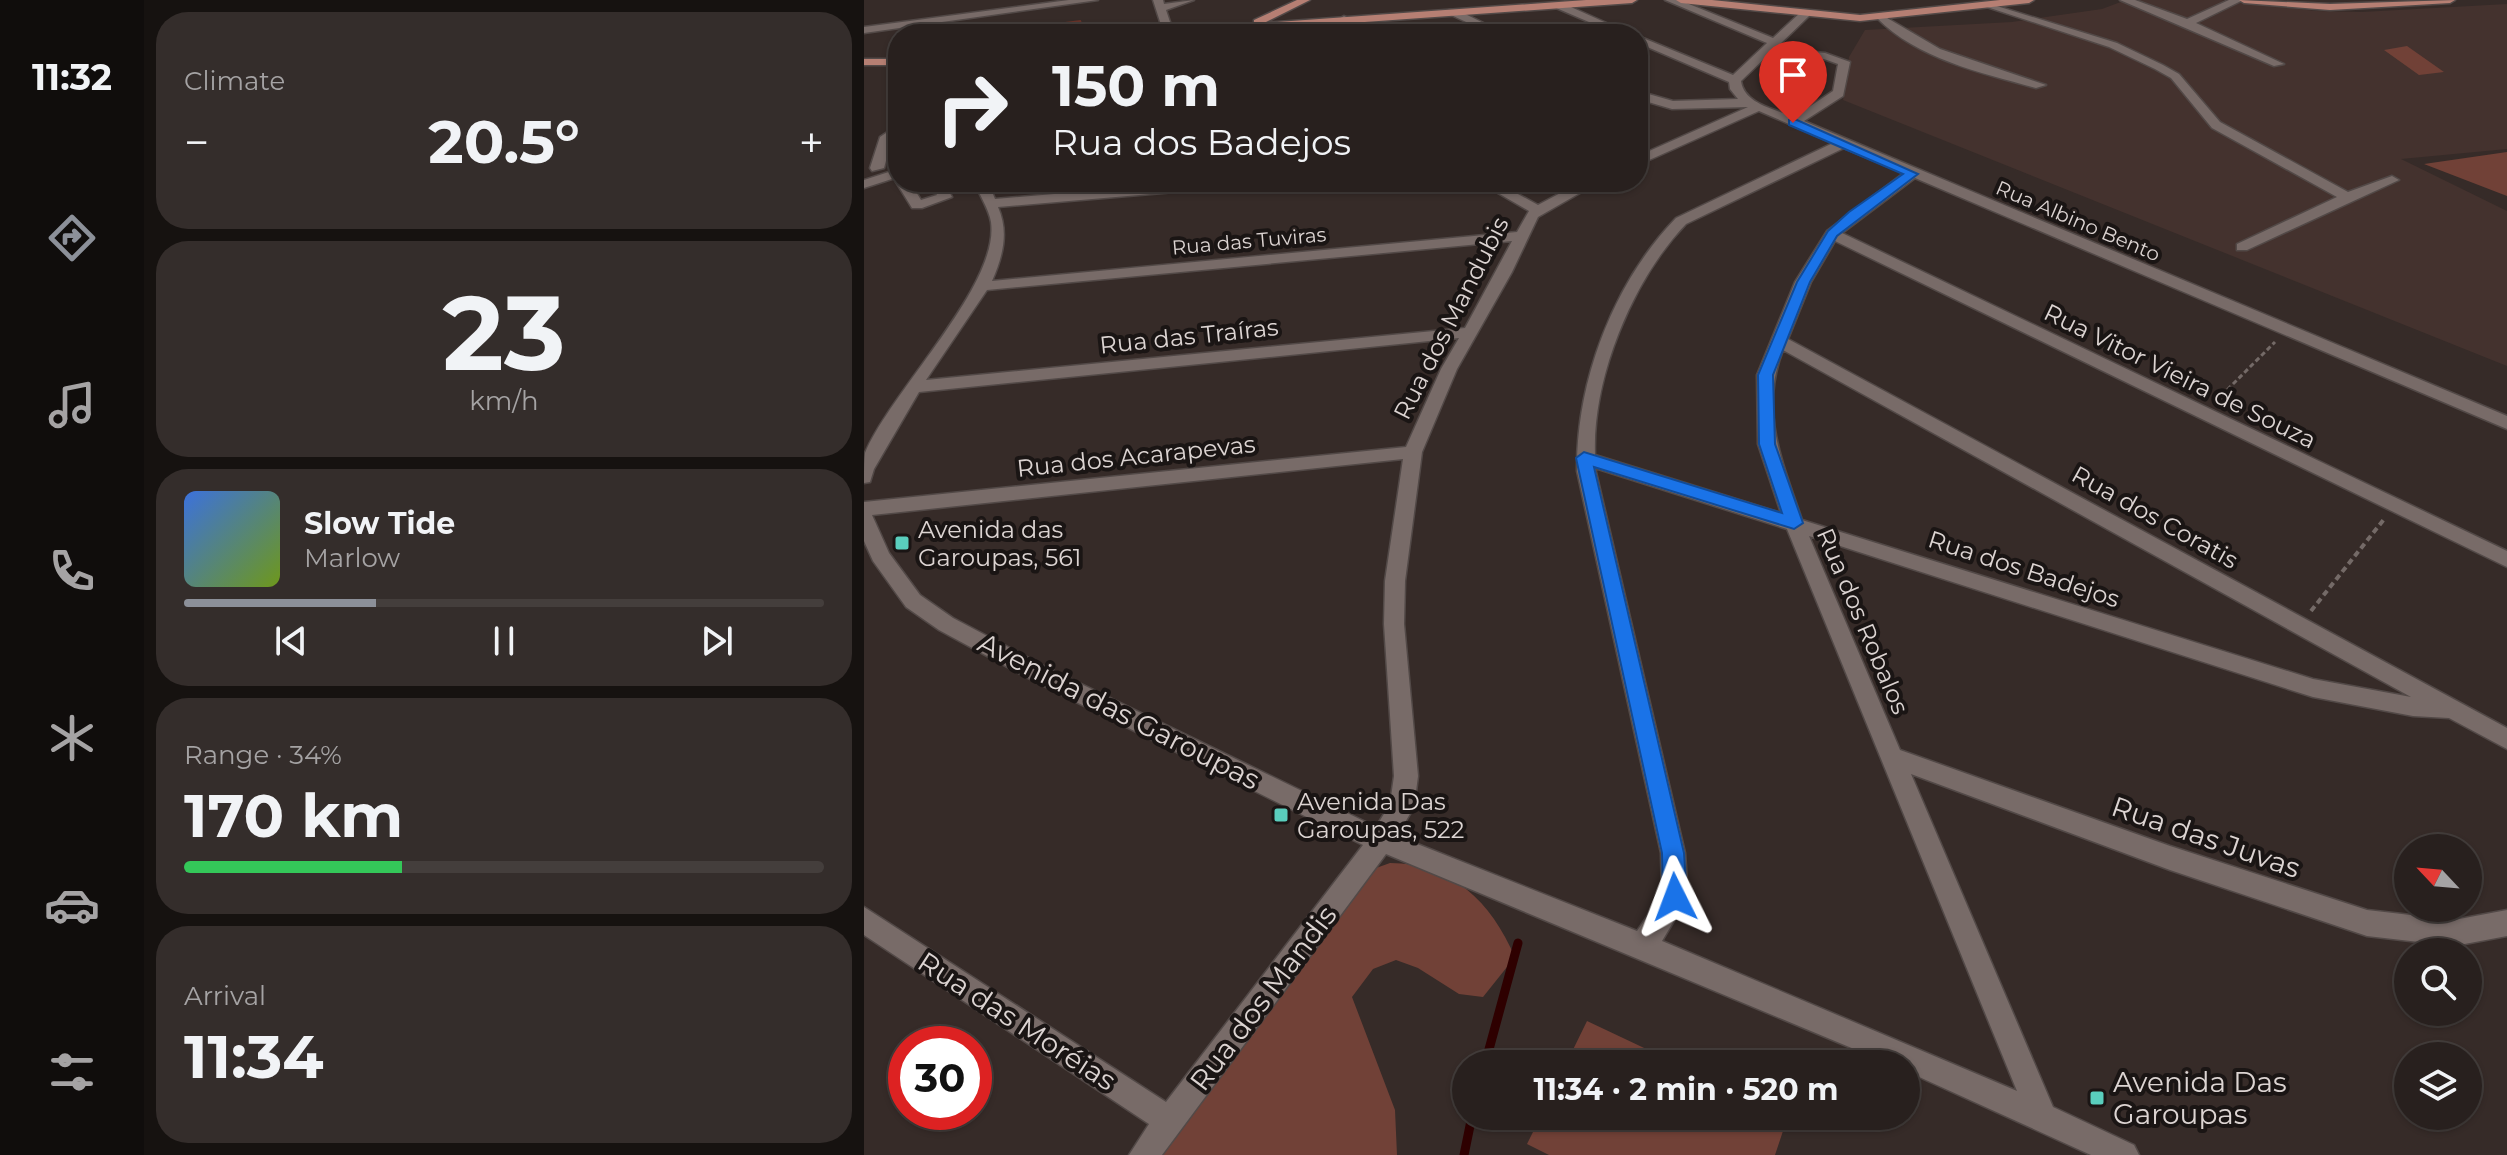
<!DOCTYPE html>
<meta charset="utf-8">
<style>
body{margin:0;font-family:Montserrat,sans-serif;background:#342d2b;color:#f1f3f6;height:100vh;display:flex;flex-direction:column;font-size:30px;white-space:nowrap}
*{box-sizing:border-box;margin:0}
p{font-size:26px;color:#a5a3a4}
.icon{flex:none;width:44px;height:44px;fill:none;stroke:currentColor;stroke-width:2;stroke-linecap:round;stroke-linejoin:round}
.map{position:relative;flex:1;overflow:hidden}
.details{display:flex;flex-direction:column;gap:12px;padding:12px;background:#161210;width:720px}
.details>*{flex:none}
.top-card{position:absolute;left:24px;top:24px;width:760px;height:168px;border-radius:32px;box-shadow:0 2px 6px #0004,0 0 0 2px #443e3c;background:#28201e;color:#f1f3f6;overflow:hidden}
.needle{width:52px;rotate:296deg}
.fabs{position:absolute;left:1530px;top:834px;display:grid;gap:16px}
.fabs a{display:grid;place-items:center;width:88px;height:88px;border-radius:50%;background:#28201e;box-shadow:0 2px 6px #0004,0 0 0 2px #443e3c;font-size:40px}
.speed{position:absolute;left:24px;top:1026px;display:flex;gap:16px;font-size:40px;font-weight:700;text-align:center}
.speed>*{display:grid;place-content:center;width:104px;height:104px;border-radius:50%;background:#28201e;box-shadow:0 2px 6px #0004,0 0 0 2px #443e3c;line-height:1}
.speed .limit{border:12px solid #d22;background:#fff;color:#111}
.pin{position:absolute;display:grid;place-items:center;width:68px;height:68px;color:#fff;margin:-82px -34px;border-radius:50% 50% 50% 0;rotate:-45deg;box-shadow:0 0 8px #0007}
.pin .icon{rotate:45deg}
.me{position:absolute;width:88px;margin:-44px;rotate:357deg;stroke-linejoin:round;filter:drop-shadow(0 0 6px #0008)}
.turn{display:flex;align-items:center;gap:28px;height:168px;padding:0 32px;font-size:36px}
.turn .icon{width:104px;height:104px;stroke-width:2.5}
.turn b{display:block;font-size:56px;line-height:68px}
.big{font-size:60px;font-weight:700;line-height:1.1}
.details .card{flex:1;display:flex;flex-direction:column;justify-content:center;gap:12px;min-width:0;padding:0 28px;border-radius:32px;background:#342d2b}
.details .dial{align-items:center;gap:0}
.dial b{font-size:104px;line-height:1}
.song{display:flex;align-items:center;gap:24px}
.cover{width:96px;height:96px;border-radius:12px;background:linear-gradient(135deg,hsl(220 70% 55%),hsl(80 70% 35%))}
.played{height:8px;border-radius:4px;background:linear-gradient(90deg,#8c9099 30%,#443e3c 30%)}
.keys{display:flex;justify-content:space-around;direction:ltr}
.heat{display:flex;justify-content:space-between;align-items:center;font-size:44px;direction:ltr}
.charge{height:12px;border-radius:6px;background:linear-gradient(90deg,#34c759 34%,#443e3c 0)}
.trip{position:absolute;left:588px;top:1050px;width:468px;height:80px;border-radius:40px;background:#28201e;box-shadow:0 2px 6px #0004,0 0 0 2px #443e3c;font-weight:700;line-height:80px;text-align:center}
main{display:flex;flex:1;min-height:0}
.menu{display:flex;flex-direction:column;width:144px;justify-content:space-around;align-items:center;background:#100d0c;color:#a5a3a4}
.menu .icon{width:56px;height:56px}
.menu .active{color:#8c9099}
.menu b{font-size:36px;color:#f1f3f6}
.map>svg:first-child{display:block}
.built{fill:#44322e}
.green{fill:#714137}
.lines{fill:none;stroke-linecap:round;stroke-linejoin:round}
.stream{stroke:#2e0000;stroke-width:9}
.minor-casing{stroke:#524947;stroke-width:3}
.major-casing{stroke:#524947;stroke-width:3}
.path-far1{stroke:#746a67;stroke-width:3;stroke-dasharray:5 3;stroke-linecap:butt}
.path{stroke:#746a67;stroke-width:4;stroke-dasharray:6 4;stroke-linecap:butt}
.minor{fill:#786b68;fill-rule:evenodd}
.major{fill:#b67f73;fill-rule:evenodd}
.shaded-wall{fill:#663229}
.building{fill:#92483a;stroke:#663229;stroke-width:2}
.route{fill:#1a73e8;stroke:#114b97;stroke-width:2}
.poi-dot{fill:#5acebd;stroke:#1a1514;stroke-width:3}
.labels{text-anchor:middle;dominant-baseline:central;stroke-width:8;stroke-linejoin:round;paint-order:stroke}
.far-street-label{font-size:20px;fill:#dcd4d2;stroke:#1a1514}
.street-label{font-size:24px;fill:#dcd4d2;stroke:#1a1514}
.poi-label{font-size:24px;fill:#dcd4d2;stroke:#1a1514;text-anchor:start}
.near-street-label{font-size:28px;fill:#dcd4d2;stroke:#1a1514}
.near-poi-label{font-size:28px;fill:#dcd4d2;stroke:#1a1514;text-anchor:start}
</style>
<main>
<nav class="menu">
<b>11:32</b>
<svg class="icon active" aria-label="directions" viewBox="0 0 24 24"><path d="M12 3l9 9-9 9-9-9zM9 14v-3h6M13 9l2 2-2 2"/></svg>
<svg class="icon" aria-label="music" viewBox="0 0 24 24"><path d="M9 18V5l10-2v13"/><circle cx="6" cy="18" r="3"/><circle cx="16" cy="16" r="3"/></svg>
<svg class="icon" aria-label="phone" viewBox="0 0 24 24"><path d="M5 4h4l2 5-3 2q2 4 5 5l2-3 5 2v4C11 20 4 13 5 4z"/></svg>
<svg class="icon" aria-label="climate" viewBox="0 0 24 24"><path d="M12 3v18M4 7l16 10M4 17L20 7"/></svg>
<svg class="icon" aria-label="car" viewBox="0 0 24 24"><path d="M5 17H2v-5l4-1 3-4h7l3 4 3 1v5h-3M9 17h6M6 11h13"/><circle cx="7" cy="17" r="2"/><circle cx="17" cy="17" r="2"/></svg>
<svg class="icon" aria-label="filters" viewBox="0 0 24 24"><path d="M4 7h16M4 17h16"/><circle cx="9" cy="7" r="2"/><circle cx="15" cy="17" r="2"/></svg>
</nav>
<section class="details">
<div class="card"><p>Climate</p>
<div class="heat"><a>−</a><b class="big">20.5°</b><a>+</a></div>
</div>
<div class="card dial"><b>23</b><p>km/h</p></div>
<div class="card">
<div class="song"><i class="cover"></i><div><b>Slow Tide</b><p>Marlow</p></div></div>
<div class="played"></div>
<div class="keys"><svg class="icon" aria-label="previous" viewBox="0 0 24 24"><path d="M18 5L8 12l10 7zM5 5v14"/></svg><svg class="icon" aria-label="pause" viewBox="0 0 24 24"><path d="M8 5v14M16 5v14"/></svg><svg class="icon" aria-label="next" viewBox="0 0 24 24"><path d="M6 5l10 7-10 7zM19 5v14"/></svg></div>
</div>
<div class="card"><p>Range · 34%</p><b class="big">170 km</b><div class="charge"></div></div>
<div class="card"><p>Arrival</p><b class="big">11:34</b></div>
</section>
<div class="map">
<svg width="1643" height="1155" viewBox="0 0 1643 1155">
<rect width="100%" height="100%" fill="#362b28"/>
<path class="built" d="M 1262,0 L 1357,0 L 1452,11 L 1498,12 L 1643,4 L 1643,149 L 1537,159 L 1643,211 L 1643,366 L 979,100 L 985,57 L 1001,30 L 1148,22 L 1238,9 Z"/>
<path class="green" d="M 1543,46 L 1580,72 L 1555,75 L 1520,50 Z
M 1643,152 L 1643,196 L 1560,164 Z
M 526,863 C 588,863 627,902 651,957 L 619,997 L 595,994 L 554,968 L 532,960 L 509,969 L 488,997 L 531,1110 L 533,1155 L 288,1155 L 501,872 Z
M 723,1021 L 814,1064 L 702,1064 Z
M 677,1116 L 924,1116 L 911,1155 L 685,1155 L 663,1144 Z"/>
<g class="lines">
<path class="stream" d="M 621,1064 L 654,943
M 600,1155 L 608,1116"/>
<g class="minor-casing">
<path id="minor" d="M 205,0 L 234,0 L 0,33 L 0,27 Z
M 289,0 L 299,0 L 300,4 L 330,0 L 302,10 L 310,34 L 300,34 Z
M 801,0 L 815,0 L 909,38 L 937,12 L 945,12 L 945,16 L 912,48 L 961,53 L 986,62 L 979,96 L 940,121 L 1643,416 L 1643,429 L 1051,178 L 978,233 L 1643,551 L 1643,567 L 971,241 L 947,282 L 924,339 L 1643,728 L 1643,749 L 1585,718 L 1549,716 L 1449,697 L 945,536 L 1036,750 L 1306,846 L 1503,910 L 1590,920 L 1643,910 L 1643,936 L 1590,946 L 1503,936 L 1306,870 L 1047,774 L 1189,1107 L 1270,1145 L 1275,1155 L 1227,1155 L 1042,1071 L 1042,1064 L 1026,1064 L 522,854 L 298,1155 L 265,1155 L 285,1124 L 0,935 L 0,907 L 302,1102 L 499,845 L 162,677 L 75,630 L 42,607 L 9,561 L 0,541 L 0,502 L 542,447 L 577,369 L 595,338 L 55,392 L 10,469 L 6,482 L 0,483 C 0,474 0,461 1,453 C 27,391 136,285 127,222 C 125,209 115,194 110,182 L 124,182 L 131,199 L 332,182 L 388,182 L 381,186 L 134,207 C 145,232 139,256 128,281 L 653,232 L 665,211 L 615,182 L 632,182 L 674,205 L 717,182 L 735,182 L 674,217 L 648,272 L 593,369 L 558,452 L 541,581 L 540,624 L 554,776 L 550,807 L 533,836 L 773,931 L 798,895 L 797,853 L 713,471 C 712,382 749,283 812,218 L 969,143 L 895,111 L 774,165 L 774,156 L 884,107 L 808,109 L 774,99 L 774,91 L 809,101 L 874,99 L 866,89 L 865,82 L 774,43 L 774,36 L 869,75 L 903,43 ZM 905,54 L 960,59 L 974,64 L 969,91 L 930,117 C 911,109 880,104 877,81 ZM 980,148 L 1040,173 L 963,231 L 931,282 L 893,375 L 894,444 L 917,513 L 731,455 C 728,378 769,279 822,224 ZM 648,241 L 601,328 L 62,380 L 123,290 ZM 919,350 L 1547,697 L 1449,679 L 938,520 C 918,461 895,411 919,350 ZM 539,459 L 521,581 L 520,624 L 530,776 L 526,804 L 512,827 L 178,665 L 89,618 L 56,595 L 25,553 L 8,515 ZM 731,468 L 923,529 L 1153,1091 L 798,941 L 824,897 L 821,853 Z
M 1256,0 L 1271,0 L 1323,19 L 1365,0 L 1379,0 L 1332,23 L 1420,64 L 1410,66 Z
M 690,3 L 698,3 L 767,34 L 753,34 L 690,7 Z
M 1123,3 L 1253,43 L 1299,65 L 1315,74 L 1356,122 L 1484,192 L 1528,176 L 1535,180 L 1383,250 L 1373,250 L 1373,244 L 1473,197 L 1348,128 L 1307,78 L 1291,69 L 1245,47 L 1123,7 Z
M 585,10 L 593,10 L 642,34 L 628,34 L 585,14 Z
M 1018,15 L 1076,49 L 1182,85 L 1172,88 C 1118,73 1053,59 1013,18 Z
M 480,16 L 514,32 L 515,34 L 501,34 L 476,21 L 475,19 Z
M 34,125 L 34,135 L 28,139 L 20,168 L 8,171 L 6,168 L 16,137 Z
M 34,169 L 34,177 L 0,188 L 0,180 Z
M 34,180 L 34,182 L 46,182 L 57,200 L 73,195 L 66,182 L 80,182 L 88,197 L 58,208 L 48,208 L 32,182 Z"/>
</g>
<g class="major-casing">
<path id="major" d="M 433,0 L 446,0 L 400,23 L 722,0 L 773,0 L 768,3 L 333,34 L 390,24 L 390,20 Z
M 812,0 L 848,0 L 996,15 L 1136,0 L 1170,0 L 1165,3 L 996,21 L 817,3 Z
M 1375,0 L 1466,4 L 1591,0 L 1586,3 L 1466,10 L 1380,3 Z
M 0,59 L 34,59 L 34,65 L 0,65 Z"/>
</g>
<path class="path-far1" d="M 1352,401 L 1411,342"/>
<path class="path" d="M 1447,611 L 1521,518"/>
<use href="#minor" class="minor"/>
<use href="#major" class="major"/>
</g>
<path class="shaded-wall" d="M 146,24 L 151,33 L 150,34 L 144,34 Z
M 220,30 L 222,34 L 192,34 Z"/>
<path class="building" d="M 216,21 L 220,30 L 192,34 L 194,24 Z
M 146,24 L 144,34 L 124,34 L 126,26 Z
M 123,29 L 122,34 L 87,34 Z"/>
<path class="route" d="M 925,120 L 933,120 L 1054,174 L 973,236 L 946,282 L 909,375 L 911,444 L 939,523 L 930,529 L 730,467 L 820,853 L 823,897 L 819,905 L 811,909 L 803,905 L 799,897 L 798,853 L 712,458 L 720,452 L 918,513 L 895,444 L 894,375 L 933,282 L 964,231 L 985,212 L 1039,174 L 925,125 Z"/>
<g class="poi-dot">
<rect x="30" y="535" width="16" height="16" rx="4"/>
<rect x="409" y="807" width="16" height="16" rx="4"/>
<rect x="1225" y="1090" width="16" height="16" rx="4"/>
</g>
<g class="labels">
<g class="far-street-label">
<text transform="translate(1214 221) rotate(23)">Rua Albino Bento</text>
<text transform="translate(385 241) rotate(-5)">Rua das Tuviras</text>
</g>
<g class="street-label">
<text transform="translate(587 318) rotate(-63)">Rua dos Mandubis</text>
<text transform="translate(325 336) rotate(-6)">Rua das Traíras</text>
<text transform="translate(1316 376) rotate(26)">Rua Vitor Vieira de Souza</text>
<text transform="translate(272 456) rotate(-6)">Rua dos Acarapevas</text>
<text transform="translate(1291 517) rotate(29)">Rua dos Coratis</text>
<text transform="translate(1160 569) rotate(18)">Rua dos Badejos</text>
<text transform="translate(999 621) rotate(67)">Rua dos Robalos</text>
</g>
<g class="poi-label">
<text x="54" y="529">Avenida das<tspan x="54" dy="28">Garoupas, 561</tspan></text>
<text x="433" y="801">Avenida Das<tspan x="433" dy="28">Garoupas, 522</tspan></text>
</g>
<g class="near-street-label">
<text transform="translate(255 711) rotate(27)">Avenida das Garoupas</text>
<text transform="translate(1342 837) rotate(19)">Rua das Juvas</text>
<text transform="translate(399 998) rotate(-53)">Rua dos Mandis</text>
<text transform="translate(153 1021) rotate(33)">Rua das Moréias</text>
</g>
<g class="near-poi-label">
<text x="1249" y="1082">Avenida Das<tspan x="1249" dy="32">Garoupas</tspan></text>
</g>
</g>
</svg>
<div class="fabs">
<a><svg class="needle" viewBox="-14 -14 28 28"><path d="M0-13l5 13h-10z" fill="#e53935"/><path d="M0 13l5-13h-10z" fill="#a5a3a4"/></svg></a>
<a><svg class="icon" aria-label="search" viewBox="0 0 24 24"><circle cx="10" cy="10" r="6"/><path d="M15 15l6 6"/></svg></a>
<a><svg class="icon" aria-label="layers" viewBox="0 0 24 24"><path d="M12 4l9 5-9 5-9-5zM3 14l9 5 9-5"/></svg></a>
</div>
<div class="speed"><div class="limit">30</div></div>
<div class="pin" style="left:929px;top:123px;background:#d93025"><svg class="icon" aria-label="arrive" viewBox="0 0 24 24"><path d="M6 21V4h12l-3 4 3 4H6"/></svg></div>
<svg class="me" style="left:811px;top:897px" viewBox="-20 -20 40 40"><path d="M0-17L14 15 0 8-14 15z" fill="#1a73e8" stroke="#fff" stroke-width="4"/></svg>
<div class="trip">11:34 · 2 min · 520 m</div>
<div class="top-card">
<div class="turn"><svg class="icon" aria-label="right" viewBox="0 0 24 24"><path d="M7 20v-9h11M14 6l5 5-5 5"/></svg><div><b>150 m</b>Rua dos Badejos</div></div>
</div>
</div>
</main>
